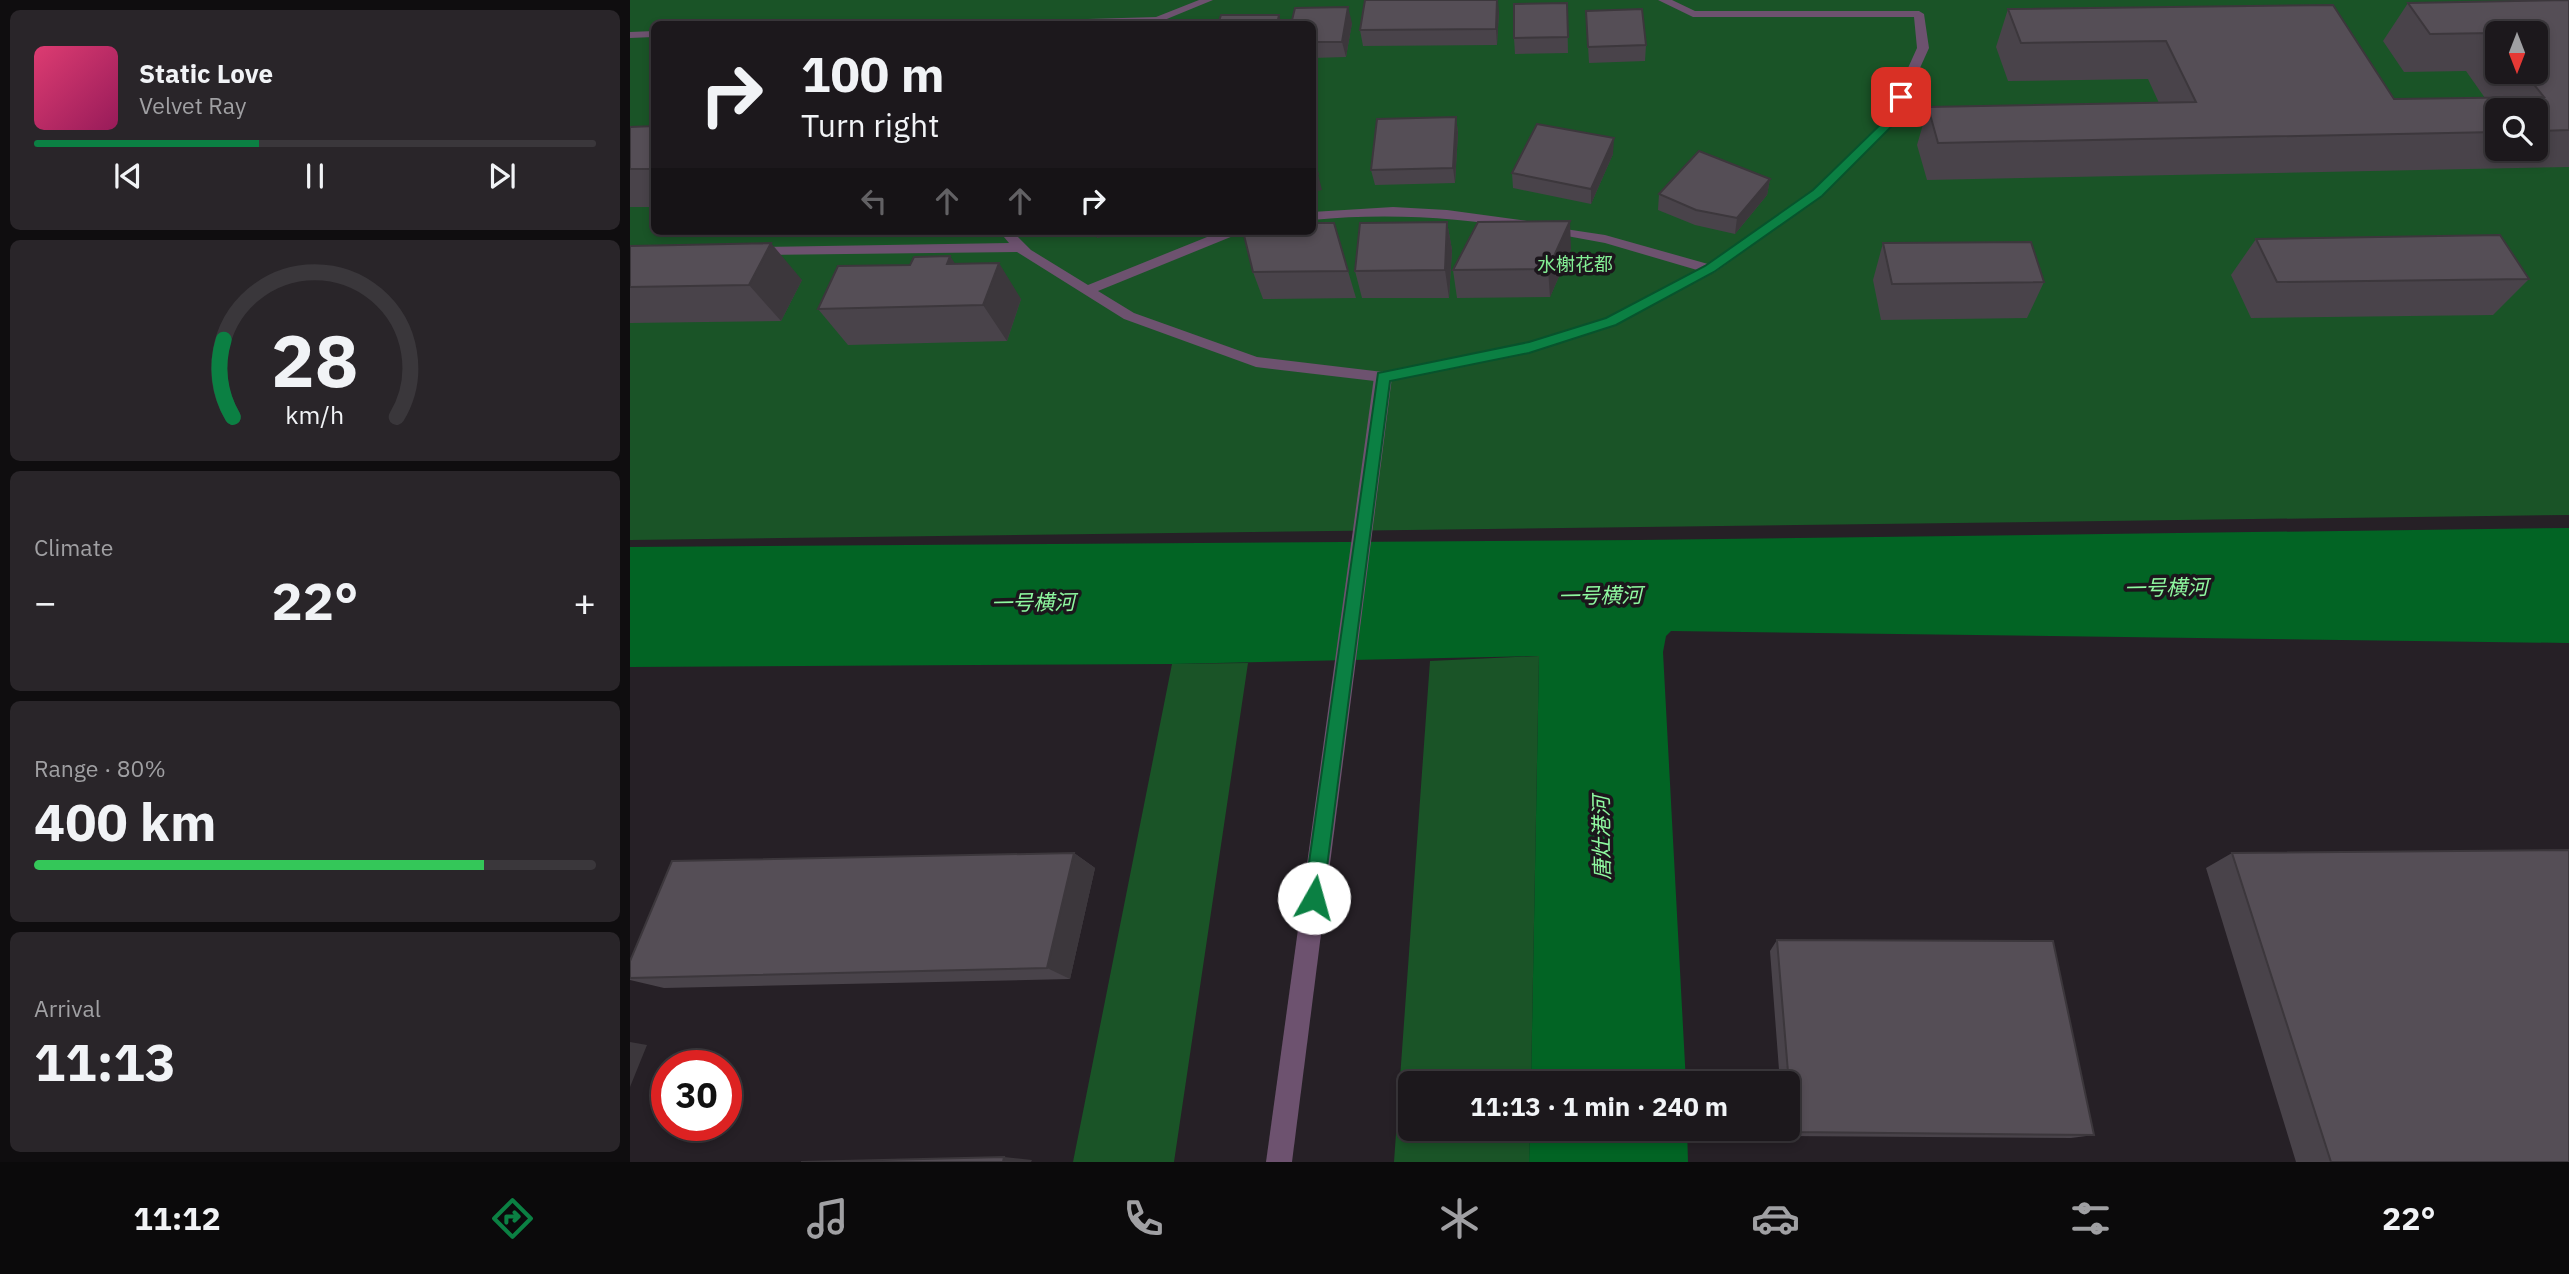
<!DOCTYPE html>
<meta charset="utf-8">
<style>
body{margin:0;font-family:"IBM Plex Sans","Noto Sans SC",sans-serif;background:#292529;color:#f1f3f6;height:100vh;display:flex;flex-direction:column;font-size:26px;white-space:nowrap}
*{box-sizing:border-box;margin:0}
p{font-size:23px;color:#a0a0a3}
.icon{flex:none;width:38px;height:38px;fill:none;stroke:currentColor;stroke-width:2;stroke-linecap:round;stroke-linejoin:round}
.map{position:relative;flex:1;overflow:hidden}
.drawer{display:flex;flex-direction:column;gap:10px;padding:10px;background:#0f0d0f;width:630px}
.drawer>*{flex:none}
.top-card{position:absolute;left:21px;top:21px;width:665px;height:214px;border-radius:10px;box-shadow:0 4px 10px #0003,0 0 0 2px #3a373b;background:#1c181c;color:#f1f3f6;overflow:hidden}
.needle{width:46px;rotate:180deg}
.tools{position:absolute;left:1855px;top:21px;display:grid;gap:14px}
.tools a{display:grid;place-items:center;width:63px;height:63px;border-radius:10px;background:#1c181c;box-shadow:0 4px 10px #0003,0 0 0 2px #3a373b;font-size:35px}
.speed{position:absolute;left:21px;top:1050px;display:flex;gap:14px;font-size:35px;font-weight:700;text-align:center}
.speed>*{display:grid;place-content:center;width:91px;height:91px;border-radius:50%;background:#1c181c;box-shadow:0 4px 10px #0003,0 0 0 2px #3a373b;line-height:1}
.speed .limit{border:10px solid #d22;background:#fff;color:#111}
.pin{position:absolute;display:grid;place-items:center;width:60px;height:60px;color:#fff;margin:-30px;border-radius:14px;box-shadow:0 4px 10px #0006}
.me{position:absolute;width:77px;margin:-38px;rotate:7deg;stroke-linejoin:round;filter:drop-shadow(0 0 5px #0008)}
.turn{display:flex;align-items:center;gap:24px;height:147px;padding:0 35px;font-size:32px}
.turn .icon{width:91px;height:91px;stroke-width:2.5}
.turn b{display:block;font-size:49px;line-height:60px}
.lanes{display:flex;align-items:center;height:66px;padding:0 35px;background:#0003;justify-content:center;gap:35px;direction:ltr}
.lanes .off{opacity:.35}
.big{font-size:52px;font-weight:700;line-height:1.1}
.drawer .tile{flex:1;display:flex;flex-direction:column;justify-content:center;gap:10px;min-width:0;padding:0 24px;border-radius:10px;background:#292529}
.drawer .dial{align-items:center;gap:0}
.dial svg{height:182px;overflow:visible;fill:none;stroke:#3a373b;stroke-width:7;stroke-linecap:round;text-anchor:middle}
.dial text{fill:#f1f3f6;stroke:none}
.song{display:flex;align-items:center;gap:21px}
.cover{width:84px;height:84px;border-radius:10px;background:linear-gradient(135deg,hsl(340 70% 55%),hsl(330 70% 35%))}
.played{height:7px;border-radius:4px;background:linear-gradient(90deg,#0b8043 40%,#3a373b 40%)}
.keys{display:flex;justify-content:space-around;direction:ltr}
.heat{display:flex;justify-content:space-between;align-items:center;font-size:38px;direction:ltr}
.charge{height:10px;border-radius:5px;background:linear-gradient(90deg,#34c759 80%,#3a373b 0)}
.trip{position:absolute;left:768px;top:1071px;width:402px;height:70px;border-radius:10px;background:#1c181c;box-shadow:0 4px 10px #0003,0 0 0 2px #3a373b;font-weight:700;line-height:70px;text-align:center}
.menu{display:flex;height:112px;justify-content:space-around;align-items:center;background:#0b0a0b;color:#a0a0a3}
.menu .icon{width:49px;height:49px}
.menu .active{color:#0b8043}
.menu b{font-size:32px;color:#f1f3f6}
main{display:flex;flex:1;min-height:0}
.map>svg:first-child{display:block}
.green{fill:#1a5427;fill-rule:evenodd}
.water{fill:#026424}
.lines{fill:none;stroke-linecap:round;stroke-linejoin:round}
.service{fill:#6d526f;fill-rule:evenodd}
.minor{fill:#6d526f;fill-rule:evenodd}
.wall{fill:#49434a;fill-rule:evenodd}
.shaded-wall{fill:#3c373c}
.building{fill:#554e56;stroke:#3c373c;stroke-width:2}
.route{fill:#0b8043;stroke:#07532c;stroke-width:2}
.labels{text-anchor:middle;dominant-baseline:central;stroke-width:7;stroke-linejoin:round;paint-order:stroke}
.park-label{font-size:19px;fill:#83ed94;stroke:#1c161c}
.water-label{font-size:21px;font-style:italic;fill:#8ff9a0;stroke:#1c161c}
</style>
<main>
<section class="drawer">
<div class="tile">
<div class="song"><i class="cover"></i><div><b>Static Love</b><p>Velvet Ray</p></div></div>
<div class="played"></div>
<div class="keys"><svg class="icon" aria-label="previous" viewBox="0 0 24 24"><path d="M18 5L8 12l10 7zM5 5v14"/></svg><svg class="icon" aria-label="pause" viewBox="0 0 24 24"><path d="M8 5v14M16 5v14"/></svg><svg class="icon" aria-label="next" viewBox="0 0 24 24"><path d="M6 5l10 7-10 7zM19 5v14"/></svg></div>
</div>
<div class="tile dial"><svg viewBox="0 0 100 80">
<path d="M14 69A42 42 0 1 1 86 69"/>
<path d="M14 69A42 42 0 0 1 10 35" stroke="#0b8043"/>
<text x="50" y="56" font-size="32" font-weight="700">28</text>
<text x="50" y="72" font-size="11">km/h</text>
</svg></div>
<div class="tile"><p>Climate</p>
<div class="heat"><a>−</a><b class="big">22°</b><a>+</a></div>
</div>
<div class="tile"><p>Range · 80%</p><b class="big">400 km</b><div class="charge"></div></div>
<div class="tile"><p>Arrival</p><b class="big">11:13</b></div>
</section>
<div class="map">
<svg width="1939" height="1162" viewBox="0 0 1939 1162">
<rect width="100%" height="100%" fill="#262026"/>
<path class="green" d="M 0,0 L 1939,0 L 1939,515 L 0,540 ZM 24,24 L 682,24 L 682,231 L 24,231 ZM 1867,33 L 1906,33 L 1906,72 L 1867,72 ZM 1867,110 L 1906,110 L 1906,149 L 1867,149 Z
M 909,656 L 901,1083 L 780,1083 L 780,1129 L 900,1129 L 899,1162 L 764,1162 L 800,661 Z
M 618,663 L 544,1162 L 443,1162 L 542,664 Z"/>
<path class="water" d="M 1939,528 L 1939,643 L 1041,631 L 1036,636 L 1033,652 L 1056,1083 L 901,1083 L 909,656 L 542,664 L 0,667 L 0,547 L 1008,540 Z
M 900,1129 L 1057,1129 L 1058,1162 L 899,1162 Z"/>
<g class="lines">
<path class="service" d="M 569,0 L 583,0 L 527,23 L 384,24 L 389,21 L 526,17 Z
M 1028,0 L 1042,0 L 1065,11 L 1289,11 L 1294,14 L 1299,48 L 1266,121 L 1191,196 L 1085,272 L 986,324 L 899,353 L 753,382 L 626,367 L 494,319 L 387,252 L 127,255 L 121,251 L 127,247 L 379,243 L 369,231 L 382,231 L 401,250 L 458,285 L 592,231 L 610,231 L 608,234 L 468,291 L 504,313 L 627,357 L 753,372 L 898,343 L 976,318 L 1067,270 L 975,243 L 915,232 L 915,226 L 975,235 L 1078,264 L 1183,190 L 1255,119 L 1287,48 L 1284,17 L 1063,17 Z
M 24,31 L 24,37 L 0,38 L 0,32 Z
M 763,207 L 817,210 L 897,221 L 903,225 L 897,229 C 825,217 755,213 682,220 L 682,212 Z"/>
<path class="minor" d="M 753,371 L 762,377 L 662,1162 L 636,1162 L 744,377 Z"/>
</g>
<path class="wall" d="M 1939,0 L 1939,167 L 1297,180 L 1287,145 L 1298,107 L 1529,103 L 1518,79 L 1378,81 L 1366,47 L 1378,9 L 1703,5 L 1764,99 L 1855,98 L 1836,71 L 1774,72 L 1753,41 L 1778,3 ZM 1867,33 L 1906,72 L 1867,72 ZM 1867,110 L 1906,110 L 1906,149 L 1867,149 Z
M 937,3 L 938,53 L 885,54 L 884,38 Z
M 956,11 L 1016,45 L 1015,61 L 959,63 Z
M 869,12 L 867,45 L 733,46 L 730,30 Z
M 722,23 L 716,57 L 682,58 L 682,24 Z
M 826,117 L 828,133 L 825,183 L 745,185 L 741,170 Z
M 24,126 L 24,207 L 0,207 L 0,127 Z
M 983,154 L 961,204 L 883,188 L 882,173 Z
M 1140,179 L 1137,195 L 1105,234 L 1065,225 L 1028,210 L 1029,194 Z
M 817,222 L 822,250 L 819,298 L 732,298 L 725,271 Z
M 1626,239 L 1899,279 L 1863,315 L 1621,318 L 1601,275 Z
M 1253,243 L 1414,282 L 1397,318 L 1251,320 L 1243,280 Z
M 0,246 L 172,280 L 151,321 L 0,323 Z
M 941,249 L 920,297 L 827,298 L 823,270 Z
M 325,264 L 391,299 L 377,341 L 218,345 L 188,309 Z
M 718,271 L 726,298 L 633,299 L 623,272 Z
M 444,853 L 465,868 L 440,979 L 34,988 L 0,980 L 0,961 Z
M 1602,853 L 1939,1162 L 1666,1162 L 1576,868 Z
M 1147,940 L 1464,1135 L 1441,1138 L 1154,1136 L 1153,1129 L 1158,1129 L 1158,1083 L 1150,1083 L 1140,951 Z"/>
<path class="shaded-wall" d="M 868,0 L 869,12 L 867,45 L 866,29 Z
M 718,7 L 722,23 L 716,57 L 712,42 Z
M 649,15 L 652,24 L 647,24 Z
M 826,117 L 828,133 L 825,183 L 823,168 Z
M 984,138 L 983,154 L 961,204 L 961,189 Z
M 688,174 L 692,190 L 682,192 L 682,175 Z
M 1140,179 L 1137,195 L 1105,234 L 1107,218 Z
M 940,221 L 941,249 L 920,297 L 918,269 Z
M 817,222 L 822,250 L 819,298 L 815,270 Z
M 464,231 L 502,231 L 467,238 Z
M 141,243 L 172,280 L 151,321 L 119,285 Z
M 320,256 L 345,293 L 317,264 Z
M 369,263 L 391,299 L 377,341 L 353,305 Z
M 444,853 L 465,868 L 440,979 L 417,968 Z
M 0,1042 L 17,1045 L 0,1087 Z
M 374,1157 L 402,1160 L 401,1162 L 373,1162 Z"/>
<path class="building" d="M 735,0 L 867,0 L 866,29 L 730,30 Z
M 1939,0 L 1939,130 L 1906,131 L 1906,110 L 1867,110 L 1867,132 L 1308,143 L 1298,107 L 1566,102 L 1536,41 L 1391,43 L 1378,9 L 1703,5 L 1764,99 L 1914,97 L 1894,72 L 1906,72 L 1906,33 L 1867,33 L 1867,37 L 1864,33 L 1800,34 L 1778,3 Z
M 937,3 L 938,37 L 884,38 L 884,4 Z
M 718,7 L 712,42 L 682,42 L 682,24 L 661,24 L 665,8 Z
M 1012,9 L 1016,45 L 958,47 L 956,11 Z
M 591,15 L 649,15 L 647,24 L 588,24 Z
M 826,117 L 823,168 L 741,170 L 747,119 Z
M 907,124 L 984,138 L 961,189 L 882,173 Z
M 24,126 L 24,169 L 0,169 L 0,127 Z
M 1069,151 L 1140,179 L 1107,218 L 1066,210 L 1029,194 Z
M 682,157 L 688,174 L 682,175 Z
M 940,221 L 918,269 L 823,270 L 848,222 Z
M 817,222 L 815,270 L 725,271 L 730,223 Z
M 682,223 L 704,223 L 718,271 L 623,272 L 613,231 L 682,231 Z
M 1870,235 L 1899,279 L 1647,282 L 1626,239 Z
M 1401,242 L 1414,282 L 1262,284 L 1253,243 Z
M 141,243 L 119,285 L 0,287 L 0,246 Z
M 320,256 L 317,264 L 369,263 L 353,305 L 188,309 L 208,266 L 280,265 L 284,257 Z
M 1939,850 L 1939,1162 L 1701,1162 L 1602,853 Z
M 444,853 L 417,968 L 0,978 L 0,961 L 42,861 Z
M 1147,940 L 1423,941 L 1464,1135 L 1163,1132 Z
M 374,1157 L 373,1162 L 171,1162 Z"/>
<path class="route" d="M 1271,93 L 1277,97 L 1264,124 L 1192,196 L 1084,272 L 986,325 L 899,353 L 760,381 L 693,898 L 690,905 L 684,908 L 677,905 L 674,898 L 748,373 L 899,342 L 976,318 L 1075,266 L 1183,190 L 1255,120 L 1265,97 Z"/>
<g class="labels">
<g class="park-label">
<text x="945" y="264">水榭花都</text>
</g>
<g class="water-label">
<text transform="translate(1536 587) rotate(-1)">一号横河</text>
<text transform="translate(970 595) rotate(-1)">一号横河</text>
<text transform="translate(403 602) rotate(-1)">一号横河</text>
<text transform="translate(971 838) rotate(-91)">唐灶港河</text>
</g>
</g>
</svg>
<div class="tools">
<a><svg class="needle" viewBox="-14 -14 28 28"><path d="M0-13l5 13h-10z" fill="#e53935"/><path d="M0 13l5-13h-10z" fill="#a0a0a3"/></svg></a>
<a><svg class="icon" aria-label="search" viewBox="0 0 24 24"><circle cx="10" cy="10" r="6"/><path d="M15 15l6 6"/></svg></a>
</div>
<div class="speed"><div class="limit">30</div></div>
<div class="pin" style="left:1271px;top:97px;background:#d93025"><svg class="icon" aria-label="arrive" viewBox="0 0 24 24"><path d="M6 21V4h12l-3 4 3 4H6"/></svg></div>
<svg class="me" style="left:684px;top:898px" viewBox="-20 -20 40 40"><circle r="19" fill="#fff"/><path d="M0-13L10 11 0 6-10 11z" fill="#0b8043"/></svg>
<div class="trip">11:13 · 1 min · 240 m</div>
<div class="top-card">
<div class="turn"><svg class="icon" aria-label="right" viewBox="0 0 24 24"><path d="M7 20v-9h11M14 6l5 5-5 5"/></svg><div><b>100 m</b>Turn right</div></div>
<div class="lanes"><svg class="icon off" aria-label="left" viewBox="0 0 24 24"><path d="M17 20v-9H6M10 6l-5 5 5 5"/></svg><svg class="icon off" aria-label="ahead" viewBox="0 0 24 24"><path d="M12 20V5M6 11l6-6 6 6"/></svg><svg class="icon off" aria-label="ahead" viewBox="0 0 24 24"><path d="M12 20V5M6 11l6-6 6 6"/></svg><svg class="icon" aria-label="right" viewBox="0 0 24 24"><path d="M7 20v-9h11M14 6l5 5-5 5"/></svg></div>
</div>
</div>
</main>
<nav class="menu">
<b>11:12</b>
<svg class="icon active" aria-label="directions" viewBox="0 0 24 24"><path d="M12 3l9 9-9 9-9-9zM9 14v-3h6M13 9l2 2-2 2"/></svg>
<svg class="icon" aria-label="music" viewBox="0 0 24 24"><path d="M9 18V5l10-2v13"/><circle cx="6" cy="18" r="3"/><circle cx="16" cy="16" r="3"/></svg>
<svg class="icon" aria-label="phone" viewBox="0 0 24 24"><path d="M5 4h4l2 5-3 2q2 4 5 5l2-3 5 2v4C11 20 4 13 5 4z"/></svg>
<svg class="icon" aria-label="climate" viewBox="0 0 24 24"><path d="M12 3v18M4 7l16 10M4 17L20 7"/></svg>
<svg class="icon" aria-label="car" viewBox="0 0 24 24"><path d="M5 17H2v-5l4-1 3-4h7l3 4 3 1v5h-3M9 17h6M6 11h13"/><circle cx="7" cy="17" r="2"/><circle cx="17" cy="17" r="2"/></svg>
<svg class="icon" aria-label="filters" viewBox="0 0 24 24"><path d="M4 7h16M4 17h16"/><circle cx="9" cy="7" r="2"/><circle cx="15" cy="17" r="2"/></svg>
<b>22°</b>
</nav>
